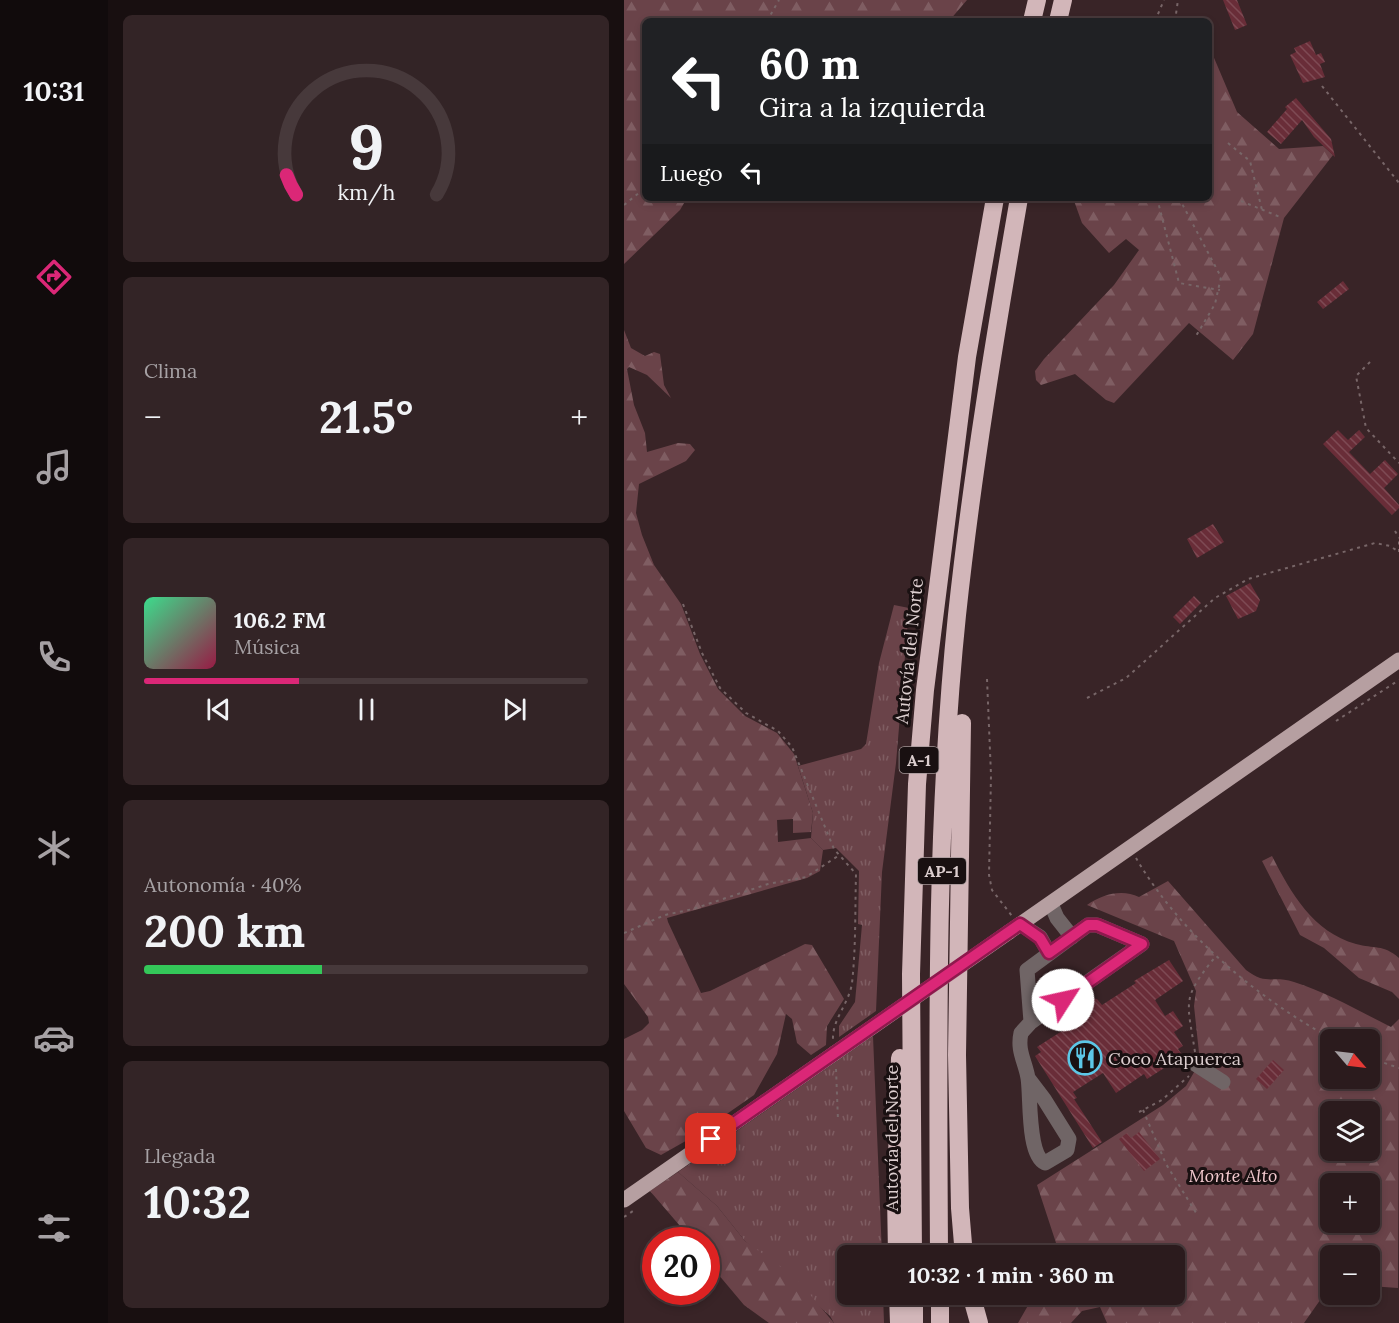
<!DOCTYPE html>
<html lang="es">
<meta charset="utf-8">
<style>
body{margin:0;font-family:Lora,serif;background:#332426;color:#f1f3f6;height:100vh;display:flex;flex-direction:column;font-size:22px;white-space:nowrap}
*{box-sizing:border-box;margin:0}
p{font-size:20px;color:#a6a1a4}
.icon{flex:none;width:33px;height:33px;fill:none;stroke:currentColor;stroke-width:2;stroke-linecap:round;stroke-linejoin:round}
.map{position:relative;flex:1;overflow:hidden}
.sheet{display:flex;flex-direction:column;gap:15px;padding:15px;background:#180f10;width:516px}
.sheet>*{flex:none}
.guide{position:absolute;left:18px;top:18px;width:570px;height:183px;border-radius:9px;box-shadow:0 3px 9px #0003,0 0 0 2px #47393b;background:#202124;color:#fff;overflow:hidden}
.needle{width:39px;rotate:118deg}
.fabs{position:absolute;left:696px;top:1029px;display:grid;gap:12px}
.fabs a{display:grid;place-items:center;width:60px;height:60px;border-radius:9px;background:#2b1b1d;box-shadow:0 3px 9px #0003,0 0 0 2px #47393b;font-size:30px}
.speed{position:absolute;left:18px;top:1227px;display:flex;gap:12px;font-size:30px;font-weight:700;text-align:center}
.speed>*{display:grid;place-content:center;width:78px;height:78px;border-radius:50%;background:#2b1b1d;box-shadow:0 3px 9px #0003,0 0 0 2px #47393b;line-height:1}
.speed .limit{border:9px solid #d22;background:#fff;color:#111}
.pin{position:absolute;display:grid;place-items:center;width:51px;height:51px;color:#fff;margin:-26px;border-radius:12px;box-shadow:0 3px 9px #0006}
.me{position:absolute;width:66px;margin:-33px;rotate:55deg;stroke-linejoin:round;filter:drop-shadow(0 0 4px #0008)}
.turn{display:flex;align-items:center;gap:21px;height:126px;padding:0 18px;font-size:27px}
.turn .icon{width:78px;height:78px;stroke-width:2.5}
.turn b{display:block;font-size:42px;line-height:51px}
.then{display:flex;align-items:center;height:57px;padding:0 18px;background:#0003;gap:12px;font-size:22px}
.big{font-size:45px;font-weight:800;line-height:1.1}
.sheet .card{flex:1;display:flex;flex-direction:column;justify-content:center;gap:9px;min-width:0;padding:0 21px;border-radius:9px;background:#332426}
.sheet .dial{align-items:center;gap:0}
.dial svg{height:156px;overflow:visible;fill:none;stroke:#47393b;stroke-width:7;stroke-linecap:round;text-anchor:middle}
.dial text{fill:#f1f3f6;stroke:none}
.song{display:flex;align-items:center;gap:18px}
.cover{width:72px;height:72px;border-radius:9px;background:linear-gradient(135deg,hsl(150 70% 55%),hsl(340 70% 35%))}
.played{height:6px;border-radius:3px;background:linear-gradient(90deg,#db2777 35%,#47393b 35%)}
.keys{display:flex;justify-content:space-around;direction:ltr}
.heat{display:flex;justify-content:space-between;align-items:center;font-size:33px;direction:ltr}
.charge{height:9px;border-radius:4px;background:linear-gradient(90deg,#34c759 40%,#47393b 0)}
.trip{position:absolute;left:213px;top:1245px;width:348px;height:60px;border-radius:9px;background:#2b1b1d;box-shadow:0 3px 9px #0003,0 0 0 2px #47393b;font-weight:800;line-height:60px;text-align:center}
main{display:flex;flex:1;min-height:0}
.dock{display:flex;flex-direction:column;width:108px;justify-content:space-around;align-items:center;background:#110b0c;color:#a6a1a4}
.dock .icon{width:42px;height:42px}
.dock .on{color:#db2777}
.dock b{font-size:27px;color:#f1f3f6}
.map>svg:first-child{display:block}
.grass{fill:url(#grass-tufts)}
.forest{fill:url(#forest-firs);fill-rule:evenodd}
.building{fill:url(#building-back-hatch)}
.lines{fill:none;stroke-linecap:round;stroke-linejoin:round}
.path{stroke:#786668;stroke-width:2;stroke-dasharray:3 4.5;stroke-linecap:butt}
.minor{stroke:#706566;stroke-width:15}
.major{stroke:#b69fa1;stroke-width:15}
.highway{stroke:#d2b6b9;stroke-width:18}
.major-bridge{stroke:#b69fa1;stroke-width:15}
.route-casing{stroke:#8e194d;stroke-width:15}
.route{stroke:#db2777;stroke-width:10}
.labels{text-anchor:middle;dominant-baseline:central;stroke-width:6;stroke-linejoin:round;paint-order:stroke}
.shield{fill:#191011;stroke:#a29596;stroke-width:1.5}
.shield-label{font-size:16px;font-weight:bold;fill:#dccecf}
.street-label{font-size:18px;fill:#dccecf;stroke:#191011}
.poi-label{font-size:18px;fill:#dccecf;stroke:#191011;text-anchor:start}
.park-label{font-size:18px;font-style:italic;fill:#f3cacf;stroke:#191011}
</style>
<main>
<nav class="dock">
<b>10:31</b>
<svg class="icon on" aria-label="directions" viewBox="0 0 24 24"><path d="M12 3l9 9-9 9-9-9zM9 14v-3h6M13 9l2 2-2 2"/></svg>
<svg class="icon" aria-label="music" viewBox="0 0 24 24"><path d="M9 18V5l10-2v13"/><circle cx="6" cy="18" r="3"/><circle cx="16" cy="16" r="3"/></svg>
<svg class="icon" aria-label="phone" viewBox="0 0 24 24"><path d="M5 4h4l2 5-3 2q2 4 5 5l2-3 5 2v4C11 20 4 13 5 4z"/></svg>
<svg class="icon" aria-label="climate" viewBox="0 0 24 24"><path d="M12 3v18M4 7l16 10M4 17L20 7"/></svg>
<svg class="icon" aria-label="car" viewBox="0 0 24 24"><path d="M5 17H2v-5l4-1 3-4h7l3 4 3 1v5h-3M9 17h6M6 11h13"/><circle cx="7" cy="17" r="2"/><circle cx="17" cy="17" r="2"/></svg>
<svg class="icon" aria-label="filters" viewBox="0 0 24 24"><path d="M4 7h16M4 17h16"/><circle cx="9" cy="7" r="2"/><circle cx="15" cy="17" r="2"/></svg>
</nav>
<section class="sheet">
<div class="card dial"><svg viewBox="0 0 100 80">
<path d="M14 69A42 42 0 1 1 86 69"/>
<path d="M14 69A42 42 0 0 1 9 59" stroke="#db2777"/>
<text x="50" y="56" font-size="32" font-weight="700">9</text>
<text x="50" y="72" font-size="11">km/h</text>
</svg></div>
<div class="card"><p>Clima</p>
<div class="heat"><a>−</a><b class="big">21.5°</b><a>+</a></div>
</div>
<div class="card">
<div class="song"><i class="cover"></i><div><b>106.2 FM</b><p>Música</p></div></div>
<div class="played"></div>
<div class="keys"><svg class="icon" aria-label="previous" viewBox="0 0 24 24"><path d="M18 5L8 12l10 7zM5 5v14"/></svg><svg class="icon" aria-label="pause" viewBox="0 0 24 24"><path d="M8 5v14M16 5v14"/></svg><svg class="icon" aria-label="next" viewBox="0 0 24 24"><path d="M6 5l10 7-10 7zM19 5v14"/></svg></div>
</div>
<div class="card"><p>Autonomía · 40%</p><b class="big">200 km</b><div class="charge"></div></div>
<div class="card"><p>Llegada</p><b class="big">10:32</b></div>
</section>
<div class="map">
<svg width="775" height="1323" viewBox="0 0 775 1323">
<defs>
<pattern id="grass-tufts" width="24" height="20" patternUnits="userSpaceOnUse" patternTransform="scale(1.5)"><rect width="24" height="20" fill="#6a4349"/><path d="M3 7l-1-3M5 7V3M7 7l1-3M15 17l-1-3M17 17v-4M19 17l1-3" fill="none" stroke="#7f5d62"/></pattern>
<pattern id="forest-firs" width="22" height="20" patternUnits="userSpaceOnUse" patternTransform="scale(1.5)"><rect width="22" height="20" fill="#6a4349"/><path d="M5 1l3.5 6h-7zM16 11l3.5 6h-7z" fill="#7f5d62"/></pattern>
<pattern id="building-back-hatch" width="6" height="6" patternUnits="userSpaceOnUse" patternTransform="scale(1.5)"><rect width="6" height="6" fill="#692d38"/><path d="M-1 5l2 2M0 0l6 6M5-1l2 2" fill="none" stroke="#7e4a54"/></pattern>
</defs>
<rect width="100%" height="100%" fill="#392427"/>
<path class="grass" d="M 270,605 L 285,608 L 272,763 L 258,872 L 252,1011 L 215,1037 L 215,1026 L 231,1002 L 238,925 L 234,924 L 235,871 L 212,848 L 199,850 L 187,838 L 189,813 L 174,766 L 237,749 L 242,744 L 255,663 Z
M 249,1036 L 258,1255 L 224,1256 L 224,1294 L 259,1295 L 260,1323 L 210,1323 L 206,1316 L 121,1241 L 93,1206 L 54,1172 Z"/>
<path class="forest" d="M 0,0 L 343,0 L 325,21 L 21,21 L 21,198 L 63,198 L 56,210 L 0,264 Z
M 585,46 L 613,112 L 655,149 L 699,146 L 709,155 L 660,218 L 629,334 L 609,360 L 565,323 L 490,403 L 482,400 L 451,374 L 417,385 L 412,380 L 411,371 L 420,359 L 490,285 L 515,250 L 502,239 L 485,253 L 458,223 L 449,198 L 585,198 Z
M 0,330 L 7,348 L 21,356 L 30,352 L 36,354 L 40,385 L 47,398 L 23,375 L 5,367 L 3,369 L 10,405 L 21,433 L 23,452 L 54,443 L 66,444 L 71,450 L 62,461 L 15,484 L 12,513 L 18,535 L 30,565 L 57,604 L 76,654 L 94,689 L 121,716 L 153,733 L 170,754 L 189,813 L 187,832 L 169,833 L 169,819 L 153,820 L 154,842 L 187,838 L 199,850 L 196,871 L 183,878 L 43,918 L 44,922 L 77,993 L 86,991 L 181,944 L 188,945 L 220,999 L 203,1026 L 202,1045 L 187,1055 L 173,1043 L 168,1019 L 162,1014 L 153,1054 L 130,1095 L 74,1134 L 37,1155 L 22,1148 L 0,1111 L 0,1039 L 18,1030 L 25,1023 L 24,1017 L 0,984 Z
M 648,856 C 667,893 689,932 732,944 C 750,949 759,944 775,958 L 775,999 L 768,992 L 735,978 L 700,948 L 676,935 L 638,861 Z
M 544,881 L 622,970 C 643,986 648,975 670,982 C 704,993 735,1011 767,1027 L 775,1019 L 774,1288 L 746,1286 L 746,1256 L 706,1256 L 706,1286 L 680,1323 L 483,1323 L 476,1307 L 458,1311 L 447,1323 L 394,1323 L 410,1295 L 550,1294 L 550,1256 L 433,1255 L 435,1252 L 413,1185 L 539,1105 L 562,1086 L 576,1062 L 570,1006 L 572,991 L 550,941 L 463,905 C 479,894 498,889 515,897 ZM 706,1040 L 746,1040 L 746,1078 L 706,1078 ZM 706,1112 L 746,1112 L 746,1150 L 706,1150 ZM 706,1184 L 746,1184 L 746,1222 L 706,1222 Z
M 54,1172 L 93,1206 L 121,1241 L 172,1278 L 210,1323 L 145,1323 L 120,1305 L 83,1261 L 82,1240 L 68,1240 L 26,1191 Z"/>
<path class="building" d="M 599,0 L 613,0 L 623,25 L 611,30 Z
M 686,41 L 692,55 L 697,53 L 701,62 L 696,64 L 701,77 L 679,83 L 666,55 L 672,52 L 670,48 Z
M 672,98 L 707,139 L 711,157 L 690,137 L 678,120 L 657,144 L 643,132 L 663,109 L 661,107 Z
M 719,281 L 725,289 L 699,309 L 693,302 Z
M 714,430 L 724,440 L 735,430 L 741,437 L 725,452 L 746,474 L 761,460 L 774,474 L 760,488 L 775,505 L 775,508 L 768,515 L 699,444 Z
M 589,524 L 600,542 L 573,558 L 563,539 Z
M 626,583 L 636,600 L 632,611 L 614,619 L 602,596 Z
M 570,596 L 577,603 L 556,624 L 549,617 Z
M 545,960 L 559,981 L 531,1000 L 541,1016 L 549,1011 L 559,1026 L 550,1032 L 559,1046 L 554,1049 L 559,1056 L 523,1079 L 520,1074 L 492,1093 L 479,1073 L 449,1092 L 453,1098 L 450,1099 L 478,1142 L 469,1148 L 411,1056 L 417,1052 L 413,1047 L 463,1015 L 461,1003 L 466,998 L 473,999 L 478,1005 L 512,983 L 510,981 Z
M 649,1060 L 660,1070 L 643,1089 L 632,1079 Z
M 515,1132 L 536,1159 L 520,1171 L 495,1139 L 503,1133 L 507,1138 Z"/>
<g class="lines">
<path class="path" d="M 143,21 L 155,0
M 531,21 L 540,0
M 551,21 L 554,0
M 698,86 L 775,183
M 604,143 L 626,161 L 638,210
M 177,198 L 178,200
M 533,198 L 555,283 L 596,290
M 555,198 L 597,277 L 591,304 L 572,336
M 617,201 L 656,217
M 0,205 L 21,188
M 746,362 L 732,376 L 742,428 L 775,463
M 771,531 L 775,538
M 775,552 L 775,539
M 59,604 L 78,653 L 96,688 L 122,713 L 154,731 L 168,747 L 210,849 L 232,874 C 231,910 232,947 228,983 C 225,1004 208,1019 209,1040
M 363,679 L 367,775 L 365,875 L 368,890 L 388,916
M 463,698 L 502,678 L 591,598 L 624,579 L 751,543 L 766,546 L 775,552
M 712,721 L 775,680
M 512,858 C 557,935 633,998 710,1040
M 0,933 L 41,915 L 69,909 L 144,884 L 182,877 L 214,856
M 571,1052 C 563,1000 557,999 592,956
M 746,1058 L 775,1068
M 212,1069 L 214,1120
M 519,1110 L 542,1164 L 574,1216
M 515,1112 L 538,1100 L 565,1076
M 0,1217 L 9,1211"/>
<path class="minor" d="M 427,904 L 433,918 L 448,937
M 396,924 L 416,937 L 425,953
M 464,925 L 473,925 L 518,944 L 407,1022 L 403,970 Z
M 571,1064 L 599,1082
M 404,1078 L 420,1099 L 445,1139 L 443,1150 L 421,1163 C 403,1155 407,1096 404,1078 C 401,1061 393,1051 397,1033 L 407,1022"/>
<path class="major" d="M 385,932 L 775,660
M 0,1200 L 211,1053"/>
<path class="highway" d="M 408,21 L 413,0
M 434,21 L 439,0
M 338,723 L 333,1055 L 336,1208 L 340,1256
M 273,1256 L 272,1193 L 276,1058
M 289,1256 L 287,974 L 293,784 L 301,690 L 343,357 L 371,198
M 315,1256 C 314,1043 311,827 333,615 C 348,475 371,336 395,198
M 274,1294 L 275,1323
M 290,1294 L 290,1323
M 316,1294 L 316,1323
M 347,1294 L 355,1323"/>
<path class="major-bridge" d="M 211,1053 L 385,932"/>
</g>
<g class="lines">
<g class="route-casing">
<path id="route" d="M 87,1139 L 396,924 L 416,938 L 425,953 L 464,925 L 473,925 L 518,944 L 439,1000"/>
</g>
<use href="#route" class="route"/>
</g>
<defs>
<g id="restaurant-ring" transform="scale(1.725)"><circle r="9.5" fill="#191011" stroke="#5cc7e7" stroke-width="1.5"/><path d="M-5-6h1v4h1v-4h1v4h1v-4h1v5L-1.5 .5V6h-2V.5L-5-1ZM5-6V6H3V1.5H1.5Q1.5-4 5-6Z" fill="#5cc7e7"/></g>
</defs>
<g fill-rule="evenodd">
<use href="#restaurant-ring" x="461" y="1058"/>
</g>
<g class="labels">
<g class="shield">
<rect x="275.5" y="747" width="39" height="26" rx="4.5"/>
<rect x="294" y="858" width="48" height="26" rx="4.5"/>
</g>
<g class="shield-label">
<text x="295" y="760">A-1</text>
<text x="318" y="871">AP-1</text>
</g>
<g class="street-label">
<text transform="translate(285 651) rotate(-84)">Autovía del Norte</text>
<text transform="translate(267 1138) rotate(-90)">Autovía del Norte</text>
</g>
<g class="poi-label">
<text x="484" y="1058">Coco Atapuerca</text>
</g>
<g class="park-label">
<text x="609" y="1175">Monte Alto</text>
</g>
</g>
</svg>
<div class="fabs">
<a><svg class="needle" viewBox="-14 -14 28 28"><path d="M0-13l5 13h-10z" fill="#e53935"/><path d="M0 13l5-13h-10z" fill="#a6a1a4"/></svg></a>
<a><svg class="icon" aria-label="layers" viewBox="0 0 24 24"><path d="M12 4l9 5-9 5-9-5zM3 14l9 5 9-5"/></svg></a>
<a>+</a>
<a>−</a>
</div>
<div class="speed"><div class="limit">20</div></div>
<div class="pin" style="left:87px;top:1139px;background:#d93025"><svg class="icon" aria-label="arrive" viewBox="0 0 24 24"><path d="M6 21V4h12l-3 4 3 4H6"/></svg></div>
<svg class="me" style="left:439px;top:1000px" viewBox="-20 -20 40 40"><circle r="19" fill="#fff"/><path d="M0-13L10 11 0 6-10 11z" fill="#db2777"/></svg>
<div class="trip">10:32 · 1 min · 360 m</div>
<div class="guide">
<div class="turn"><svg class="icon" aria-label="left" viewBox="0 0 24 24"><path d="M17 20v-9H6M10 6l-5 5 5 5"/></svg><div><b>60 m</b>Gira a la izquierda</div></div>
<div class="then">Luego<svg class="icon" aria-label="left" viewBox="0 0 24 24"><path d="M17 20v-9H6M10 6l-5 5 5 5"/></svg></div>
</div>
</div>
</main>
